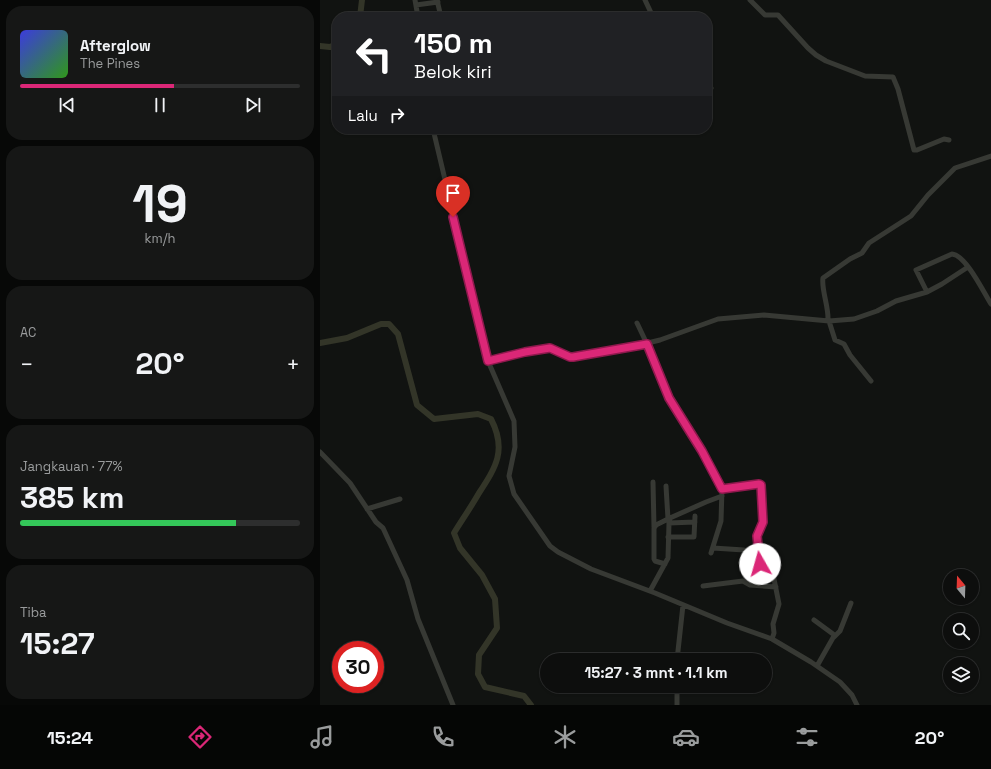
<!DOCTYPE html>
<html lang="id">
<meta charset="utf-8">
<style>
body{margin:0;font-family:"Space Grotesk",sans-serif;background:#161716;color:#f1f3f6;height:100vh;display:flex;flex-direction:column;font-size:15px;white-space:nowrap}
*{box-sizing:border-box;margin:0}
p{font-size:13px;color:#9a9c9d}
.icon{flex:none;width:22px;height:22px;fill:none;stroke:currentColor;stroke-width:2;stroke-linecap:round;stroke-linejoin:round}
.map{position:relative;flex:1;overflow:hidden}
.drawer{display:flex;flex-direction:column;gap:6px;padding:6px;background:#070807;width:320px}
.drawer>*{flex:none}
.hud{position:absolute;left:12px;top:12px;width:380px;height:122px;border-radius:16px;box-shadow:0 1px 3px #0004,0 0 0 1px #2d2e2e;background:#202124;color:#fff;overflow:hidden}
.needle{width:26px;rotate:341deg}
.tools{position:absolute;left:623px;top:569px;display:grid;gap:8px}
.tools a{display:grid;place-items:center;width:36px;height:36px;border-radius:50%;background:#0d0e0d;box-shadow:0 1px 3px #0004,0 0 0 1px #2d2e2e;font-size:20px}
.speed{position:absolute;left:12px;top:641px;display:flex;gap:8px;font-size:20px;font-weight:700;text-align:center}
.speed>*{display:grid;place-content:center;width:52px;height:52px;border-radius:50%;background:#0d0e0d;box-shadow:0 1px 3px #0004,0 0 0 1px #2d2e2e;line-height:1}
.speed .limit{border:6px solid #d22;background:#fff;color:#111}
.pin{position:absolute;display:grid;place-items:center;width:34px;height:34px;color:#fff;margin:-41px -17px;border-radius:50% 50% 50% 0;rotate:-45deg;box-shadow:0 0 4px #0007}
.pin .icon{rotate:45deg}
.me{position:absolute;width:44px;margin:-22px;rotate:353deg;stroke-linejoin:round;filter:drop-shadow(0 0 3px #0008)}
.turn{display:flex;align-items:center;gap:14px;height:84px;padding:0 16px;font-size:18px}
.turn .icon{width:52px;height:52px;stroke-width:2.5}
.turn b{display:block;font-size:28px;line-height:34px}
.then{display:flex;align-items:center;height:38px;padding:0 16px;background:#0003;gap:8px;font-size:15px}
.big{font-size:30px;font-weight:700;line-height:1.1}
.drawer .card{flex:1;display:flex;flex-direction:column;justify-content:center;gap:6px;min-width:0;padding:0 14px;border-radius:16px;background:#161716}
.drawer .dial{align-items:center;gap:0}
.dial b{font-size:52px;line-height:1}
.song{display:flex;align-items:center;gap:12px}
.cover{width:48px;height:48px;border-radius:6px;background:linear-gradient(135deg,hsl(240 70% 55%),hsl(110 70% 35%))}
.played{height:4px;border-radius:2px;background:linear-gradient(90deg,#db2777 55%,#2d2e2e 55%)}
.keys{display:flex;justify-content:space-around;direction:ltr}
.heat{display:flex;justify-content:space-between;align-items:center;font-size:22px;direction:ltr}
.charge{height:6px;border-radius:3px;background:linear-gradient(90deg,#34c759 77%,#2d2e2e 0)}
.trip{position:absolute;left:220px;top:653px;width:232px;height:40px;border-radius:20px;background:#0d0e0d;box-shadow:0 1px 3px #0004,0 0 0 1px #2d2e2e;font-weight:700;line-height:40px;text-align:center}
.tab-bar{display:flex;height:64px;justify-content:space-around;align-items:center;background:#050605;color:#9a9c9d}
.tab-bar .icon{width:28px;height:28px}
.tab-bar .current{color:#db2777}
.tab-bar b{font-size:18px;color:#f1f3f6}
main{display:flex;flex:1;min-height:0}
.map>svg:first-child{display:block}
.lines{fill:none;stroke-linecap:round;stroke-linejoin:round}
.river{stroke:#333528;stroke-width:6}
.minor{stroke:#373934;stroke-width:5}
.route-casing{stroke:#8e194d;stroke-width:10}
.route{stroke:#db2777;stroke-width:7}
</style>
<main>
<section class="drawer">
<div class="card">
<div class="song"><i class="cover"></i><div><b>Afterglow</b><p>The Pines</p></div></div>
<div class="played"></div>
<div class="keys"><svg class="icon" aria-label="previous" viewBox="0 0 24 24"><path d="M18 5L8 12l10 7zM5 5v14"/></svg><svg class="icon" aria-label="pause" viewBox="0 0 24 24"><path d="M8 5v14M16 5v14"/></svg><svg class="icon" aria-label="next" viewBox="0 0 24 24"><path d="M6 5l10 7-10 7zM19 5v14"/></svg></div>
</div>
<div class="card dial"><b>19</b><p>km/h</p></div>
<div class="card"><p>AC</p>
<div class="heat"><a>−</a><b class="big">20°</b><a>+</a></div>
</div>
<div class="card"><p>Jangkauan · 77%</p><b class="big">385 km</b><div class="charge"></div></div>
<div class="card"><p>Tiba</p><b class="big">15:27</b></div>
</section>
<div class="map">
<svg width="671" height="705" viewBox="0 0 671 705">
<rect width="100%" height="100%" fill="#111311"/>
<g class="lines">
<path class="river" d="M 40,17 L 42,0
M 0,46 L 10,47 L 17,44
M 0,343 L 27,338 L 61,324 L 69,324 L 78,334 L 97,405 L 114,419 L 158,414 L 171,419 C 187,450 176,467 159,493 C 151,507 142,520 134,533 L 140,548 L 162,575 L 175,599 L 177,628 L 159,655 L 158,674 L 165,687 L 204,696 L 211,705"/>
<path class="minor" d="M 95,0 L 98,17
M 117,0 L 121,17
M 325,0 L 333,17
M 430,0 L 445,15 L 458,15 L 488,48 L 496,55 L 506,61 L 545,76 L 573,77 L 578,89 L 594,150 L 597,150 L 624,139 L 629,140
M 96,5 L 118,2
M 260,17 L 263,16
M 387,84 L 391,88
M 113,129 L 168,361 L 194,421 L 195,447 L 189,476 L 194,494 L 230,546 L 238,552 L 271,569 L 335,593 L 407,623 L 452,639 L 491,662 L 520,682 L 532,695 L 537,705
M 607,292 L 622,284 L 648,267
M 508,321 C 509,307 501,289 503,278 L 530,259 L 542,253 L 549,243 L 591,216 L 608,195 L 635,168 L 671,156
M 509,321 L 515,340 L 524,344 L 530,355 L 551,381
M 317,323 L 327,344 L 349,398 L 382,451 L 402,489 L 401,521 L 391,553
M 168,361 L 205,352 L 230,348 L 250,357 L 307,348 L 340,340 L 398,319 L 444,315 L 509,321 L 534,319 L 557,311 L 576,301 L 607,292 L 596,270 L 632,254 C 646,255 664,293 671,304
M 0,452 L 30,483 L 56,522 L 63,528 L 87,580 L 98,619 L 133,705
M 333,482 L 334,527
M 346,486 L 348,519
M 402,489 L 439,484 L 442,487 L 443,522 L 437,536 L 440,563 L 441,564 L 451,564 L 459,604 L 453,624 L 454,633 L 452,639
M 47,509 L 80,499
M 349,523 L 375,522
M 348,537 L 374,537 L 375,516
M 393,548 L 424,550
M 345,564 L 335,561 L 334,559 L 334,528 L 336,525 L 350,518
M 383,586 L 423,581 L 430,585 L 456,587
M 330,591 L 348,558 L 349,523 L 350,518 L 386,502 L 402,496
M 494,620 L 513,634 L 514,636 L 497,666
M 514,637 L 520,631 L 531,603
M 357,660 L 363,605
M 357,686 L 357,705"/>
</g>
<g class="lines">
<g class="route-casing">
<path id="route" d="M 133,217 L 168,361 L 205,352 L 230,348 L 250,357 L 253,357 L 327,344 L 349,398 L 382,451 L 402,489 L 439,484 L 441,485 L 443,522 L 437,536 L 440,564"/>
</g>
<use href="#route" class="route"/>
</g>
</svg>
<div class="tools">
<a><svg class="needle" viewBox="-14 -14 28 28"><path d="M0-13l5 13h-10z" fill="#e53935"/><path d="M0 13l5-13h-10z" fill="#9a9c9d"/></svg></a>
<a><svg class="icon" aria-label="search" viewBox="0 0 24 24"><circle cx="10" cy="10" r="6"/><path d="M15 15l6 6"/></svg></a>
<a><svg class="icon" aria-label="layers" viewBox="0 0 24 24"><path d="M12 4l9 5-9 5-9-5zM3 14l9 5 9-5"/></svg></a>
</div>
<div class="speed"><div class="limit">30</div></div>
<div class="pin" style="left:133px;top:217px;background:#d93025"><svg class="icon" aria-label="arrive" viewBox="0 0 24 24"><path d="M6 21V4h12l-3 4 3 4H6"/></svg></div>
<svg class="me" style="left:440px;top:564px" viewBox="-20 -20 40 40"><circle r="19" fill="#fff"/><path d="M0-13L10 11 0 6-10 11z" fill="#db2777"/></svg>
<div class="trip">15:27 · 3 mnt · 1.1 km</div>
<div class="hud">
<div class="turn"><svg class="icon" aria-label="left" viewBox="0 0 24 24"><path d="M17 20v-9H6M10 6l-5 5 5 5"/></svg><div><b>150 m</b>Belok kiri</div></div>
<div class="then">Lalu<svg class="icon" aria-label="right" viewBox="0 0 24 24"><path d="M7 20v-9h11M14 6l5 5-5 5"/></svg></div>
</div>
</div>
</main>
<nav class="tab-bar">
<b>15:24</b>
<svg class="icon current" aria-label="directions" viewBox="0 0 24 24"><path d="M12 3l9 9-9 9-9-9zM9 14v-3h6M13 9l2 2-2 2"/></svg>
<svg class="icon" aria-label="music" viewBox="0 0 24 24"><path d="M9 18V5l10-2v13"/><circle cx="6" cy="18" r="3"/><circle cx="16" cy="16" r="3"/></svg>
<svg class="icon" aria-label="phone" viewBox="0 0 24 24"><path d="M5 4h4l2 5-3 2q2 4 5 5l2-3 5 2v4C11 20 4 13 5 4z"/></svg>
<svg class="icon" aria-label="climate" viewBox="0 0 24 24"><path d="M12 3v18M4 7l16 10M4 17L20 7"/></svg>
<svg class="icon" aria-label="car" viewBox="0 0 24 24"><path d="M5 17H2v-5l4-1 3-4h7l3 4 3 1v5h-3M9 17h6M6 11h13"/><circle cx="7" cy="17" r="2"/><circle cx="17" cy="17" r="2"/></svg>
<svg class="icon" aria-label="filters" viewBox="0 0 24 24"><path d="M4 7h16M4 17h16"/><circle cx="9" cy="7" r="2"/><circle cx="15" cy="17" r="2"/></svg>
<b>20°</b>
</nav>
